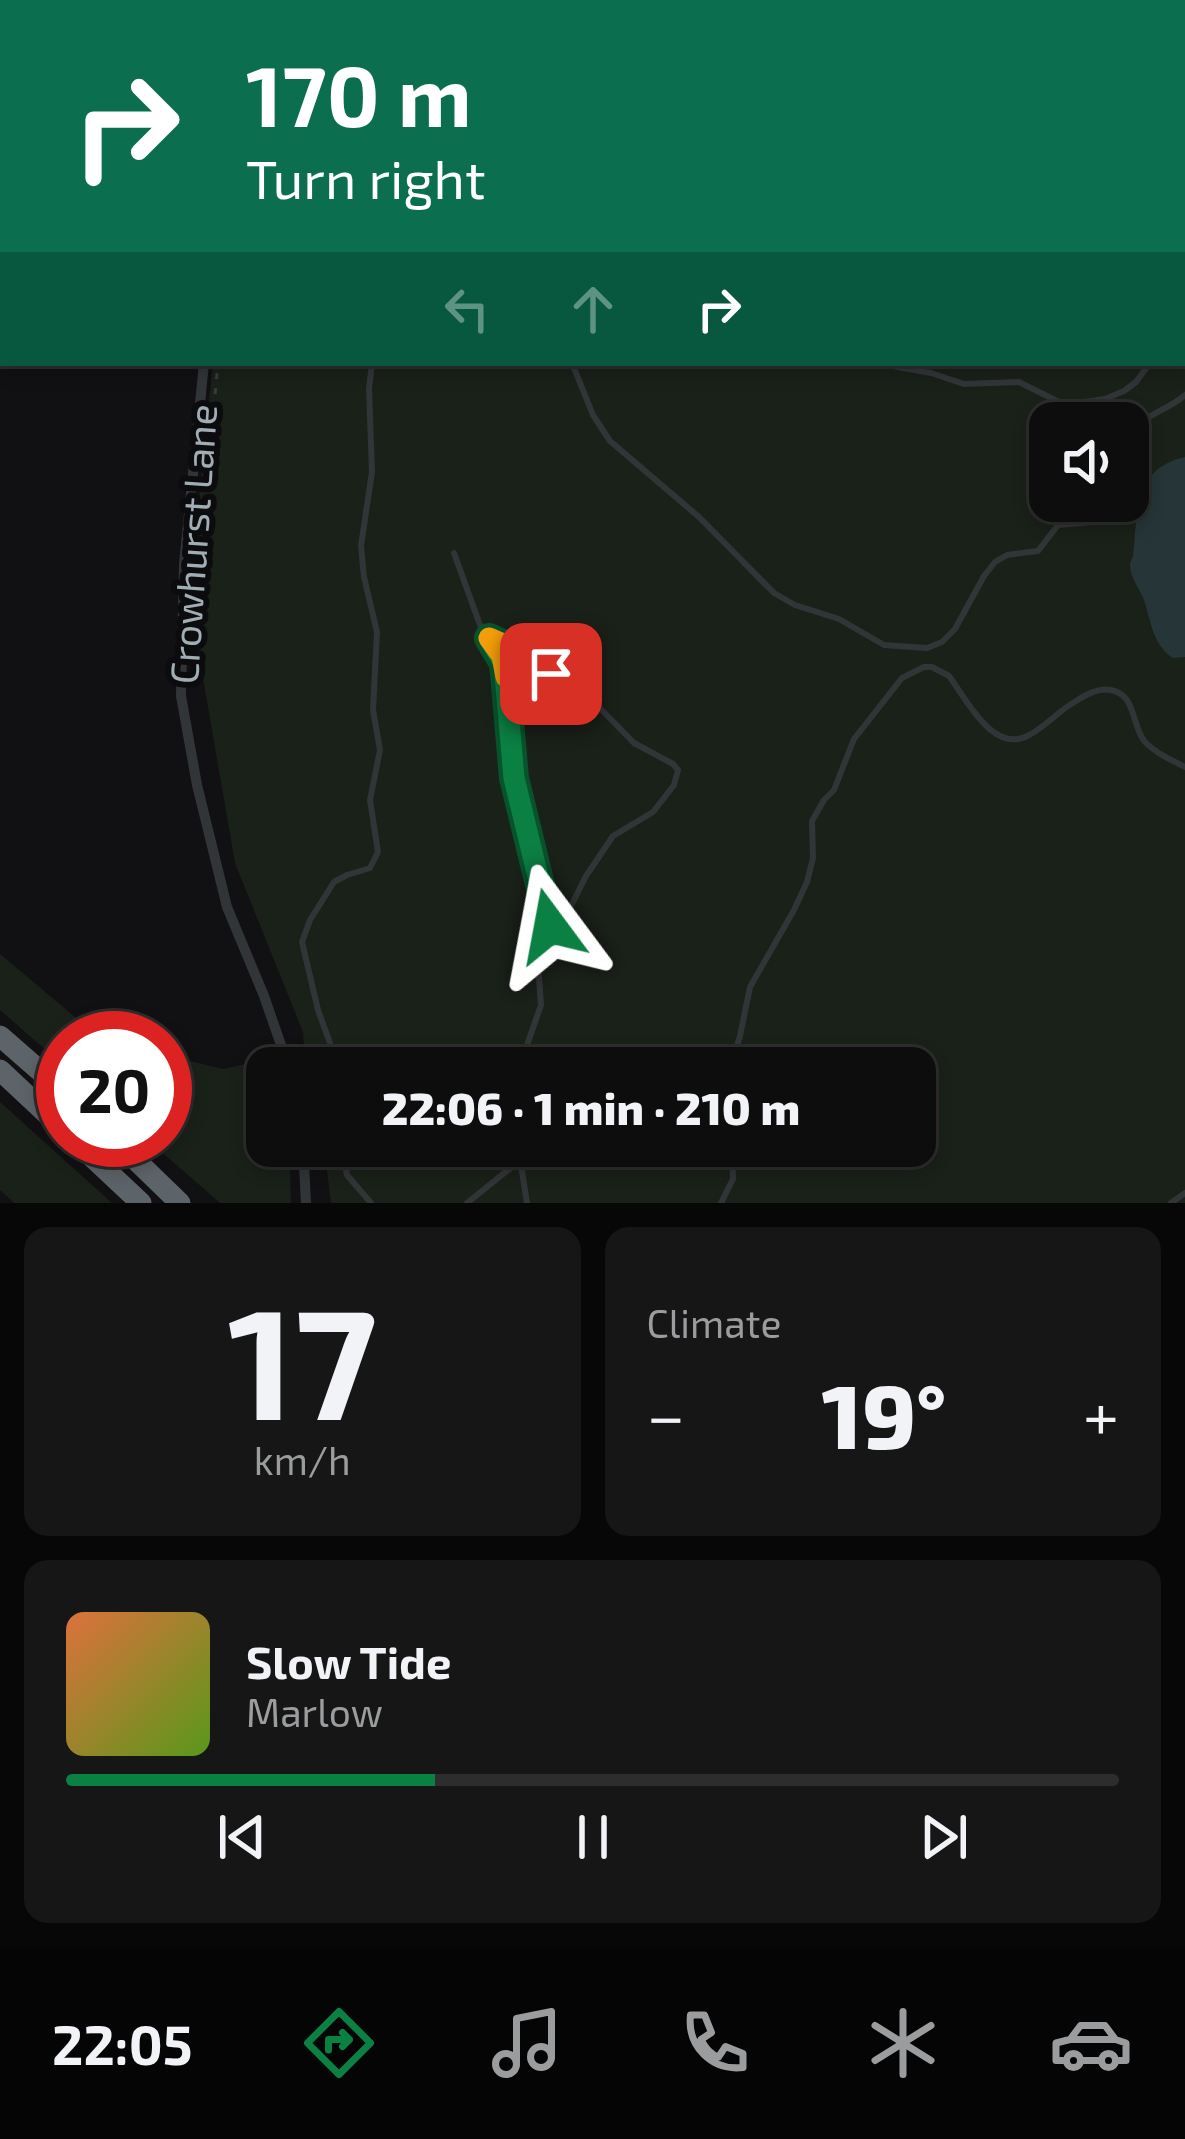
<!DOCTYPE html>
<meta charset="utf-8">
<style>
body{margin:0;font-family:"Exo 2",sans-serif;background:#161617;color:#f1f3f6;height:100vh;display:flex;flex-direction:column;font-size:45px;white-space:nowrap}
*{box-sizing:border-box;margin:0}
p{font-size:39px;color:#9a9c9e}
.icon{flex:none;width:66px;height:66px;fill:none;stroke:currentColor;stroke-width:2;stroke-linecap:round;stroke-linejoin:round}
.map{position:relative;height:1203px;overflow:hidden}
.details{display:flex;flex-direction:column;gap:24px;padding:24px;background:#070708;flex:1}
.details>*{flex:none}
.guide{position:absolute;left:0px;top:0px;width:1185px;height:366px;box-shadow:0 6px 18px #0003,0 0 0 3px #2d2d2e;background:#0b6e4f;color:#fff;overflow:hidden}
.controls{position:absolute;left:1029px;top:402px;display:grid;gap:24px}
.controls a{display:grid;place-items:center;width:120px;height:120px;border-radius:24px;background:#0d0d0e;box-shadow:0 6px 18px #0003,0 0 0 3px #2d2d2e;font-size:60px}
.speed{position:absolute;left:36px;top:1011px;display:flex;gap:24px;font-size:60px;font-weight:700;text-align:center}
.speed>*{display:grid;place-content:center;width:156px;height:156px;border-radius:50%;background:#0d0d0e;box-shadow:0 6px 18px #0003,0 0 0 3px #2d2d2e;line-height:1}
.speed .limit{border:18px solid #d22;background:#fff;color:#111}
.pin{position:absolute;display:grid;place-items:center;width:102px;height:102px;color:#fff;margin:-51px;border-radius:24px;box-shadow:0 6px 18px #0006}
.me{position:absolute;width:132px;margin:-66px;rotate:347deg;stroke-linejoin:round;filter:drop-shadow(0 0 9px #0008)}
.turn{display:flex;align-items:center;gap:42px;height:252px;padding:0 48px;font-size:54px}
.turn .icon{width:156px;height:156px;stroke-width:2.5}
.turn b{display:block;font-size:84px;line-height:102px}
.lanes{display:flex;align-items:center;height:114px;padding:0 48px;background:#0003;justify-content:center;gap:60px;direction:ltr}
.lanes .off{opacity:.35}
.big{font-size:90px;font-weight:800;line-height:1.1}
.details .card{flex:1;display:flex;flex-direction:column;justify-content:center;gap:18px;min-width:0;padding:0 42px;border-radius:24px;background:#161617}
.details .dial{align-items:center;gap:0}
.dial b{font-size:156px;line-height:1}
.song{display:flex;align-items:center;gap:36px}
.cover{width:144px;height:144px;border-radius:18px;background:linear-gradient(135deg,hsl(20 70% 55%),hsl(90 70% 35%))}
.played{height:12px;border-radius:6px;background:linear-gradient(90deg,#0b8043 35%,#2d2d2e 35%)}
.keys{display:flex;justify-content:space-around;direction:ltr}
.heat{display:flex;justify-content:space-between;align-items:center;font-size:66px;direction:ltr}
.details .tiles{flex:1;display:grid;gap:24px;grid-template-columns:1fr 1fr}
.card:last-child{grid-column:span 2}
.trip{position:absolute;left:246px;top:1047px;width:690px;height:120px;border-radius:24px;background:#0d0d0e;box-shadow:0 6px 18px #0003,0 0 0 3px #2d2d2e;font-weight:800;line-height:120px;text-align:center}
.dock{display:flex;height:192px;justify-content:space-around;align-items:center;background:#050506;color:#9a9c9e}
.dock .icon{width:84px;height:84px}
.dock .on{color:#0b8043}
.dock b{font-size:54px;color:#f1f3f6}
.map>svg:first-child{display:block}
.green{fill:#1a2119;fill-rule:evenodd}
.water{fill:#263537}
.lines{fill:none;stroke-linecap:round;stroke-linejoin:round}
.path{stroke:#383c3f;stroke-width:3;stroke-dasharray:6 9;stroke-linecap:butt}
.service{stroke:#323538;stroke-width:6}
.minor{stroke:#323538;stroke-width:10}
.motorway{stroke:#5d6469;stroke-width:21}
.route-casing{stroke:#07532c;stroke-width:30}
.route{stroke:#0b8043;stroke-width:21}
.slow{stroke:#f59e0b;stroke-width:21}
.labels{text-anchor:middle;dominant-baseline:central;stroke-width:12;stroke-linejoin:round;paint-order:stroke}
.street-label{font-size:39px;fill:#a1adb4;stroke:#0c0c0e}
</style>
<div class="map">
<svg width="1185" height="1203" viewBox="0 0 1185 1203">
<rect width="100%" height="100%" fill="#111113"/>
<path class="green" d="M 242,0 L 1185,0 L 1185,1203 L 331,1203 L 324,1146 L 915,1146 L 915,1068 L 311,1068 L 304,1047 L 303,1032 L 235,863 L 189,597 L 213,363 L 1182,363 L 1182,3 L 242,3 ZM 1050,423 L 1128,423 L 1128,501 L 1050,501 Z
M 0,954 L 100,1038 L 63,1038 L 63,1065 L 0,1010 Z
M 165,1055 L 223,1069 L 276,1057 L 278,1068 L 267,1068 L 267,1146 L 289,1146 L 291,1203 L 220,1203 L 148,1140 L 165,1140 Z
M 0,1102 L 112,1203 L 14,1203 L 0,1190 Z"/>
<path class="water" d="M 1185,457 L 1185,657 L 1173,658 C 1153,645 1151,622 1144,600 C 1140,589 1130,578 1130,565 C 1130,562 1132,559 1133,556 C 1138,514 1132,469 1185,457 Z"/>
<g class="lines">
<path class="path" d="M 247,3 L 247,0
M 205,468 L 209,459 L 218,363"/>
<path class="service" d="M 506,0 L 507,3
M 873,0 L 874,3
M 126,3 L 126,0
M 576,3 L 581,3
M 699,3 L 701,0
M 1068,3 L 1068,0
M 1182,39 L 1185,38
M 1182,60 L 1185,61
M 1182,148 L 1185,155
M 1185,183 L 1182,196 L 1185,207
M 1182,229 L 1185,223
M 572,363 L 593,415 L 610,441 L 699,517 L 774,593 L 795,605 L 839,619 L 884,645 L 927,648 L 942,642 L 955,629 L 984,576 L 995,562 L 1007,555 L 1038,551 L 1058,525 L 1091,522 L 1101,510 L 1103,501
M 876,363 L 931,373 L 964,384 L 1019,382 L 1061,403 L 1070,404 L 1105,399 L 1124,391 L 1136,382 L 1150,363
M 1065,403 L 1065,411 L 1073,423
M 1128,435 C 1146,413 1165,412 1185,395
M 454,553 L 480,625 L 504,663 L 514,779 L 550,926 L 549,936 L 538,963 L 541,1005 L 519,1068
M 492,639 L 520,652 L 592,700 L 634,743 L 673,764 L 678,770 L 674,785 L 653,812 L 613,836 L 586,876 L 572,904 L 551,933
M 339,1068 L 318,1010 L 302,942 L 310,920 L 334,882 L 347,875 L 370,868 L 378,852 L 370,800 L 380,750 L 373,710 L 377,632 L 364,577 L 361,546 L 372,472 L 369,389 L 372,363
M 730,1068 L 740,1036 L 750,987 L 794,910 L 807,882 L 813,858 L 812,821 L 824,800 L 834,790 L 854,739 L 902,678 L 924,667 L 932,667 L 949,676 C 967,700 994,757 1031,734 C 1047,725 1060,710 1076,701 C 1087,694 1098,688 1111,690 C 1137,695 1131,726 1145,742 C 1156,753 1171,760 1185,767
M 342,1146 L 347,1175 L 371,1203
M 518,1146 L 527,1203
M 467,1203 L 518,1162
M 721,1203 L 733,1179 L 732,1146
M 1171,1203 L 1185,1193"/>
<path class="minor" d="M 235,3 L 235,0
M 204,363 L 184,564 L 181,696 L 197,785 L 227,907 L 264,996 L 289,1068
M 303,1146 L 306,1203"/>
<path class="motorway" d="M 0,1036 L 63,1091
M 0,1070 L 63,1129
M 74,1140 L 141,1203
M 115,1140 L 180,1203"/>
</g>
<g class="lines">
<g class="route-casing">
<path id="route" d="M 550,926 L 514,778 L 504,663 L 489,638 L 520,652 L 551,674"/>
</g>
<use href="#route" class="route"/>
<path class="slow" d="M 506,677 L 502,656 L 489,638 L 517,650"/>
</g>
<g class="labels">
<g class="street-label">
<text transform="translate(192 544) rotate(-86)">Crowhurst Lane</text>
</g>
</g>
</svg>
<div class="controls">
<a><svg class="icon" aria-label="sound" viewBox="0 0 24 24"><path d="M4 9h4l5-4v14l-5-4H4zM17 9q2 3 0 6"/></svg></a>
</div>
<div class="speed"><div class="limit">20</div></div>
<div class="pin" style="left:551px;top:674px;background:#d93025"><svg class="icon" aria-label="arrive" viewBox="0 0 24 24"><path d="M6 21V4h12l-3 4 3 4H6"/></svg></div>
<svg class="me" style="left:550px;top:926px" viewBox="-20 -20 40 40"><path d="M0-17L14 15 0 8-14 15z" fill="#0b8043" stroke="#fff" stroke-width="4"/></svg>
<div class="trip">22:06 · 1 min · 210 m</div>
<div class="guide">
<div class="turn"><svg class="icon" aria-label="right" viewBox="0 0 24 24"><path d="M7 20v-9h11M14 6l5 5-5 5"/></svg><div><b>170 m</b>Turn right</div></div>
<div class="lanes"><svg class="icon off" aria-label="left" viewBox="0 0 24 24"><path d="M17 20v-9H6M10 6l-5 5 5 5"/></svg><svg class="icon off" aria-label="ahead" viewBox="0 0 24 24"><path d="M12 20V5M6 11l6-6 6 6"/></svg><svg class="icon" aria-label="right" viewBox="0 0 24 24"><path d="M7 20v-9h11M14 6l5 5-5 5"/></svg></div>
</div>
</div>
<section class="details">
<div class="tiles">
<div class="card dial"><b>17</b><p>km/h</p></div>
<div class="card"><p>Climate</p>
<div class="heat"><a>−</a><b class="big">19°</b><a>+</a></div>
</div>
<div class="card">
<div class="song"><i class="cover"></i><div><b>Slow Tide</b><p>Marlow</p></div></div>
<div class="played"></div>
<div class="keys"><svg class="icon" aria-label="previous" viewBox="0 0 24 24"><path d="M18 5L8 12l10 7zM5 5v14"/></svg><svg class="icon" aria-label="pause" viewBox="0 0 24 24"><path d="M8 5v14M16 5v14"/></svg><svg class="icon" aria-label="next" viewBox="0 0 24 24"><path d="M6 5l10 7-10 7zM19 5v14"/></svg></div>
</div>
</div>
</section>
<nav class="dock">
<b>22:05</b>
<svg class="icon on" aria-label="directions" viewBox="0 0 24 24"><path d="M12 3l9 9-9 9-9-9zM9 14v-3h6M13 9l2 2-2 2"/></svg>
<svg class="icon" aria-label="music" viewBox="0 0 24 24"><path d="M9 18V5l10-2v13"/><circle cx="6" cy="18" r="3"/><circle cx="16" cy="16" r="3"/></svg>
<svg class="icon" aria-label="phone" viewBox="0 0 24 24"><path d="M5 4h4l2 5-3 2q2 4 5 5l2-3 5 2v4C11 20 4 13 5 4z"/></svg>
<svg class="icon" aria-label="climate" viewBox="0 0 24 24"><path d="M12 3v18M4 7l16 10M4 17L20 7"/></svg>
<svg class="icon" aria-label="car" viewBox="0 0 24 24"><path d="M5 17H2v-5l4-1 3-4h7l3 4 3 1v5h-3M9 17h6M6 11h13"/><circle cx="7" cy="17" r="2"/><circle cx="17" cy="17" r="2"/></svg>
</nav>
